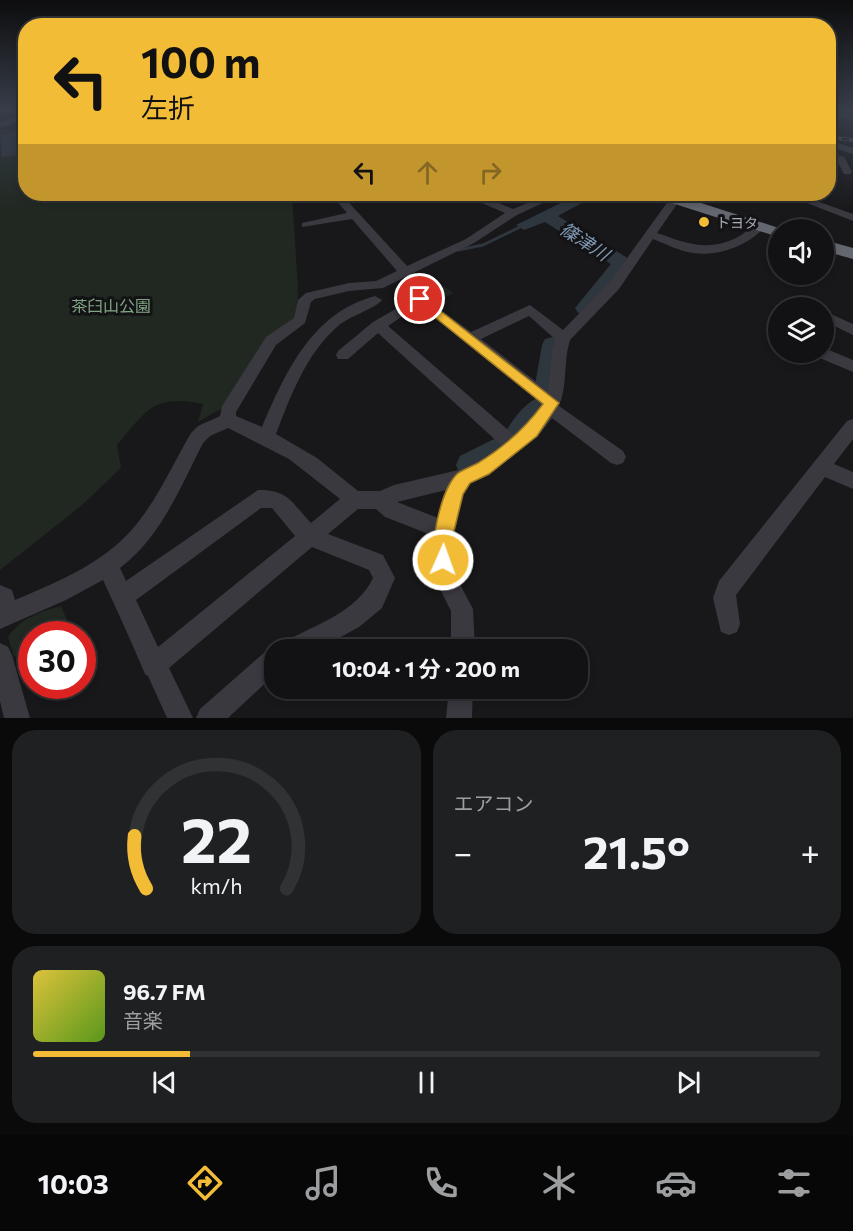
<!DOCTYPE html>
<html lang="ja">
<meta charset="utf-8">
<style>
body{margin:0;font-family:Commissioner,"Noto Sans JP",sans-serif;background:#1f2022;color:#f1f3f6;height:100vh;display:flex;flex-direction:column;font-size:22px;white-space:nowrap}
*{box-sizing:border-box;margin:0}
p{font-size:20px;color:#9c9ea0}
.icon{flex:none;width:33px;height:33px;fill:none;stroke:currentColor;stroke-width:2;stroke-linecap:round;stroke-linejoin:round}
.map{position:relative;height:718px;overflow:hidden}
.side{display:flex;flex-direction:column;gap:12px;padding:12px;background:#0a0a0b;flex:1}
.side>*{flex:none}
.top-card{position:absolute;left:18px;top:18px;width:818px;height:183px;border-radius:24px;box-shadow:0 3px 9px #0003,0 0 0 2px #313234;background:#f3bc37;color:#111;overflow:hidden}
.tools{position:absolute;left:768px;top:219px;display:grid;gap:12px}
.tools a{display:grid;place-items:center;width:66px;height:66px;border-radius:50%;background:#121214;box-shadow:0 3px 9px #0003,0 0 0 2px #313234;font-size:30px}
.speed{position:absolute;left:18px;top:621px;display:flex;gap:12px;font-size:30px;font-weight:700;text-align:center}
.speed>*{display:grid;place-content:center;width:78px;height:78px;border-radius:50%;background:#121214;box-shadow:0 3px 9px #0003,0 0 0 2px #313234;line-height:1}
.speed .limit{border:9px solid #d22;background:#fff;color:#111}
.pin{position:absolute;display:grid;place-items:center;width:51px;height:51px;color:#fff;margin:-26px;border:3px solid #fff;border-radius:50%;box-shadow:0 2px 6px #0007}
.me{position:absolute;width:66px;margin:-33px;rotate:2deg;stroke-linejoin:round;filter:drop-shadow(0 0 4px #0008)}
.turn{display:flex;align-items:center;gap:21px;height:126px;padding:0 24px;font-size:27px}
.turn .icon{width:78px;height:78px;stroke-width:2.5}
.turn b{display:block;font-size:42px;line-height:51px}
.lanes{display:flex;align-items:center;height:57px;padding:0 24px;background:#0003;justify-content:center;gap:30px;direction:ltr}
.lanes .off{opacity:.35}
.big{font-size:45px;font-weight:700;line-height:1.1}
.side .card{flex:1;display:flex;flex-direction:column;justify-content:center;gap:9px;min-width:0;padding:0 21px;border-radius:24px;background:#1f2022}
.side .dial{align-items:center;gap:0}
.dial svg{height:156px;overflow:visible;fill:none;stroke:#313234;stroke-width:7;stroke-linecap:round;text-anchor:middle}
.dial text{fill:#f1f3f6;stroke:none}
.song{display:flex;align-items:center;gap:18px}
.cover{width:72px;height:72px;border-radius:9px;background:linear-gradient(135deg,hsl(50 70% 55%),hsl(90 70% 35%))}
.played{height:6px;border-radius:3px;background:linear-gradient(90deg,#f3bc37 20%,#313234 20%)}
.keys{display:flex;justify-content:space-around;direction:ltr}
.heat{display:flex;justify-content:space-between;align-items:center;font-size:33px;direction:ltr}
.side .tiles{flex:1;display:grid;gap:12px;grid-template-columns:1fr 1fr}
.card:last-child{grid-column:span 2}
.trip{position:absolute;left:264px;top:639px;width:324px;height:60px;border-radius:24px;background:#121214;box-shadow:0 3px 9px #0003,0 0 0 2px #313234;font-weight:700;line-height:60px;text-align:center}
.menu{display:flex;height:96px;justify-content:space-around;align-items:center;background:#070708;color:#9c9ea0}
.menu .icon{width:42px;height:42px}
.menu .on{color:#f3bc37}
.menu b{font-size:27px;color:#f1f3f6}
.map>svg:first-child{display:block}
.green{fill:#202821}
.water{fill:#2e363e}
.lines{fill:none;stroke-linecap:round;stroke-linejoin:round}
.stream{stroke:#2e363e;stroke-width:3}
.river{fill:#2e363e;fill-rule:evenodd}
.minor{fill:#39393f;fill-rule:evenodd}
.highway{fill:#656770;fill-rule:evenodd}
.rail-casing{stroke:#4c4d54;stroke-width:4}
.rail{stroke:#131315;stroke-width:2;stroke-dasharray:7;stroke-linecap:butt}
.route{fill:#f3bc37;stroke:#9e7a24;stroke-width:1.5}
.poi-dot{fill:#f3bc37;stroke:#131315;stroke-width:2}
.labels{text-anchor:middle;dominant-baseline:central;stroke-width:6;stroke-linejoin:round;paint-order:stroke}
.far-poi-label{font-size:14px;fill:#aaaeba;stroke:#131315;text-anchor:start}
.park-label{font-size:16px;fill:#81a585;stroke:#131315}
.water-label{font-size:18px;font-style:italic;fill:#819ab4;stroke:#131315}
</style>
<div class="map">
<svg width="853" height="718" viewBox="0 0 853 718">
<rect width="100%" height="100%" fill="#18181a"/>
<path class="green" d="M 25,127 L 26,194 L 292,194 L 298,289 L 297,314 L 222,408 L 198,422 L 203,404 C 153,394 147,410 117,445 L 121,468 L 81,506 L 0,570 L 0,130 Z
M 438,282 L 453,293 L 434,304 L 420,294 Z
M 61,606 L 67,620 L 46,634 L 32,634 L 31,645 L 14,657 L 8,637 C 21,618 39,612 61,606 Z"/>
<path class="water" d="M 25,130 L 25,149 L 17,155 L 2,157 L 0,135 Z"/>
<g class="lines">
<path class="stream" d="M 458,250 L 483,245 L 524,225"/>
<path class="river" d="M 579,194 L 598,194 L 558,216 L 626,257 L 630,264 L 592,313 L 578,313 L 575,308 L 611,264 L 545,222 L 524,230 L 516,225 Z
M 553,337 L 561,339 L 564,345 L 559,385 L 555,392 L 547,394 L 539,392 L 535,385 L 542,345 L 545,339 Z
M 540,397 L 549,400 L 552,407 C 544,423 530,444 511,438 L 507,430 C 514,417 526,402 540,397 Z
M 496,438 L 505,441 L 509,449 L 505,457 L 470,477 L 460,474 L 456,465 L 460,456 Z"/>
<path class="minor" d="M 828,111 L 853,116 L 853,121 L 828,114 Z
M 26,115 L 26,120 L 0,128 L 0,122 Z
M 828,140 L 853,148 L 853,154 L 828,146 Z
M 828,152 L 844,157 L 852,172 L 850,174 L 844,174 L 837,161 L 828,158 Z
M 331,194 L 341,194 L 407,266 L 466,239 L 505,213 L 466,196 L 465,194 L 478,194 L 513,209 L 549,194 L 562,194 L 517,215 L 474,243 L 383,288 L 349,291 L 315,299 L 311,302 L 305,323 L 276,345 L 236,412 L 236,416 L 262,427 C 286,371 312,313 375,296 L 382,300 C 375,309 349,316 338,326 C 306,354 291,395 276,434 L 317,458 L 358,491 L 380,491 L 394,485 L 463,469 L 477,463 L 501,445 L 378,333 L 348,359 L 338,359 L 336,355 L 338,351 L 373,322 L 420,295 L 471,332 L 530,305 L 563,330 L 609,283 L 669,200 L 686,194 L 699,194 L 677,204 L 657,233 C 686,243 707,252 736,238 C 745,234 752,225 760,222 L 766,225 C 751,245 718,257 693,253 C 679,251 666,244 653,239 L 619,289 L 570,340 C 563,362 568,384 559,406 L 623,451 L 626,457 L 623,463 L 617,465 L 611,463 L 552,418 L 538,436 L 489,475 L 471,483 L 464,494 L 452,543 L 455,575 L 473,609 L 475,650 L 451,650 L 451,611 L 434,577 L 432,543 L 434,536 L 385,517 L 376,509 L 358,509 L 328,534 L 383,555 L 395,578 L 382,608 L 359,627 L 317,650 L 281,650 L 284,642 C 315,625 357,612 373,578 L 369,570 L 312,547 L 169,668 L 193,718 L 167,718 L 148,676 L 145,674 C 132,643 117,610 103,580 L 66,600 L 0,629 L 0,585 L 12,590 L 15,600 C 60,581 109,561 139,521 C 160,494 174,462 191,433 L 198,426 L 220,416 L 222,406 L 266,337 L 294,318 L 298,300 L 306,293 L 349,283 L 376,281 L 397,271 L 352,219 L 302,227 L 302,223 L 347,213 ZM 419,305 L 543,405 L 526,426 L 514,435 L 388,326 ZM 529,316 L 555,339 L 552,350 L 548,391 L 481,339 ZM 228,428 L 289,459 L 340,499 L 311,523 C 291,502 289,490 258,490 L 126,581 L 120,568 C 161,537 180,488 203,443 L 210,436 ZM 446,490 L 438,518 L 397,502 ZM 261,508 L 272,508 L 295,536 L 158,647 L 136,600 Z
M 378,194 L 396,194 L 391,197 Z
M 784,194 L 797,194 L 853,214 L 853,221 Z
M 824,311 L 853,324 L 853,335 L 824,321 Z
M 824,348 L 853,360 L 853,372 L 815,356 L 813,352 L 824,352 Z
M 853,419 L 853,439 L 834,464 L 853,472 L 853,489 L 825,477 L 736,595 L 740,624 L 737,632 L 729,635 L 721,632 L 713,598 L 719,581 L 847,421 Z
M 0,643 L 8,647 L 12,655 L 30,718 L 4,718 L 0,701 Z
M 274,647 L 279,650 L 274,650 L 274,675 L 228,718 L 196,718 L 200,709 L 266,651 Z
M 449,688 L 473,688 L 472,718 L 446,718 Z"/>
<path class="highway" d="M 650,194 L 673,194 L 785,230 L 778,230 L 778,236 L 772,235 L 653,197 Z
M 824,240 L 853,248 L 853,259 L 824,251 Z"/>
<g class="rail-casing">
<path id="rail" d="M 828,137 L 853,140"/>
</g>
<use href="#rail" class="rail"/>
</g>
<linearGradient id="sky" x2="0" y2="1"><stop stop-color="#0d0d0e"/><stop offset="0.52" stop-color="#373d49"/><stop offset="1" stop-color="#373d49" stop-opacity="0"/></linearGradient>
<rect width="853" height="212" fill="url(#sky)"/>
<path class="route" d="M 420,295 L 559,403 L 537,436 L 489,474 L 470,483 L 463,494 L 451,543 L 453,560 L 450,567 L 443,569 L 437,567 C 428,546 441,490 457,474 C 463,469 471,467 478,463 C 503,448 526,427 543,404 L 416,302 L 416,296 Z"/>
<circle class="poi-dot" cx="704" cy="222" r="6"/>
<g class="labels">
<g class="far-poi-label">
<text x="716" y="222">トヨタ</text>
</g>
<g class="park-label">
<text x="111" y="305">茶臼山公園</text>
</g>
<g class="water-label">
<text transform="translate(585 241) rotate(33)">篠津川</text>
</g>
</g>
</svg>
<div class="tools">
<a><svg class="icon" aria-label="sound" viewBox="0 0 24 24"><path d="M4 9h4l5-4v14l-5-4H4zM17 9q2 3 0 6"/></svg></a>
<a><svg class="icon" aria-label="layers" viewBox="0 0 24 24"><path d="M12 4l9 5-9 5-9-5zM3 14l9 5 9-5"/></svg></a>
</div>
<div class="speed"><div class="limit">30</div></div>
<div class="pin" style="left:420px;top:299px;background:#d93025"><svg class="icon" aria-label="arrive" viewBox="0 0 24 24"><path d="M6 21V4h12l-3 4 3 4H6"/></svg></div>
<svg class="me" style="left:443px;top:560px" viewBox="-20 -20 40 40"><circle r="17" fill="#f3bc37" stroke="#fff" stroke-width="3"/><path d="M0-11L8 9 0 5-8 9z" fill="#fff"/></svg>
<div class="trip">10:04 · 1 分 · 200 m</div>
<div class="top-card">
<div class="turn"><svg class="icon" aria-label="left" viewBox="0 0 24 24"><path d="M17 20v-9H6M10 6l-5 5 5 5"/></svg><div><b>100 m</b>左折</div></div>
<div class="lanes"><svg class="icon" aria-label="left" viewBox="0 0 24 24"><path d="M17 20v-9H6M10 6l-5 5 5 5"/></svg><svg class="icon off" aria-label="ahead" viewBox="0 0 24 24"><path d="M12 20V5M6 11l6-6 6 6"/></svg><svg class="icon off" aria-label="right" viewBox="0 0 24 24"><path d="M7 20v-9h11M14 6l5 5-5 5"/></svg></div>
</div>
</div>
<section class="side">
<div class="tiles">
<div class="card dial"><svg viewBox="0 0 100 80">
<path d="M14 69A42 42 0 1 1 86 69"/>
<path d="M14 69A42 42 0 0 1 8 42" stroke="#f3bc37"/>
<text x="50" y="56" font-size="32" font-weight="700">22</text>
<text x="50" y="72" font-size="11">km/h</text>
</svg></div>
<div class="card"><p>エアコン</p>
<div class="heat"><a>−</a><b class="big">21.5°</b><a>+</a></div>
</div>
<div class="card">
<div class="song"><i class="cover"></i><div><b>96.7 FM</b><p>音楽</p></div></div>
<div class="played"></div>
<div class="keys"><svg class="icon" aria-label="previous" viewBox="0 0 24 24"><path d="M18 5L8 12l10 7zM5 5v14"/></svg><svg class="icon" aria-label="pause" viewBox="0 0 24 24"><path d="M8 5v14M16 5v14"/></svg><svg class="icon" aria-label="next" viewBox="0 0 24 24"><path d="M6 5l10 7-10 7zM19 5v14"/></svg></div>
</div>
</div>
</section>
<nav class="menu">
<b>10:03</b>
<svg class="icon on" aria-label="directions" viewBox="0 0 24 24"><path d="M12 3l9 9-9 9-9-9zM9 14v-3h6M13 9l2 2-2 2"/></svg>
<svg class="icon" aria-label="music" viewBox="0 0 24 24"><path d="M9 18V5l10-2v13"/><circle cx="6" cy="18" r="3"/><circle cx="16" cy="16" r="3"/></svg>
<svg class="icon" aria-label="phone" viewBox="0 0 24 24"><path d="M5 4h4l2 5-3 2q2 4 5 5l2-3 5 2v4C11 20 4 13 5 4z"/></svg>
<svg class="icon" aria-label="climate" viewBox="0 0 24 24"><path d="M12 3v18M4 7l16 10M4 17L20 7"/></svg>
<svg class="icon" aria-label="car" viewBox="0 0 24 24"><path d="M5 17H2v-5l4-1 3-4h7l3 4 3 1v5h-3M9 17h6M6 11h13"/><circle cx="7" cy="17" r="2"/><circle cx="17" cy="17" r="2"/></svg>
<svg class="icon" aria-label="filters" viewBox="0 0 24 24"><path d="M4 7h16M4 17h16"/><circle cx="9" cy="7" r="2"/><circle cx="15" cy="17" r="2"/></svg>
</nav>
